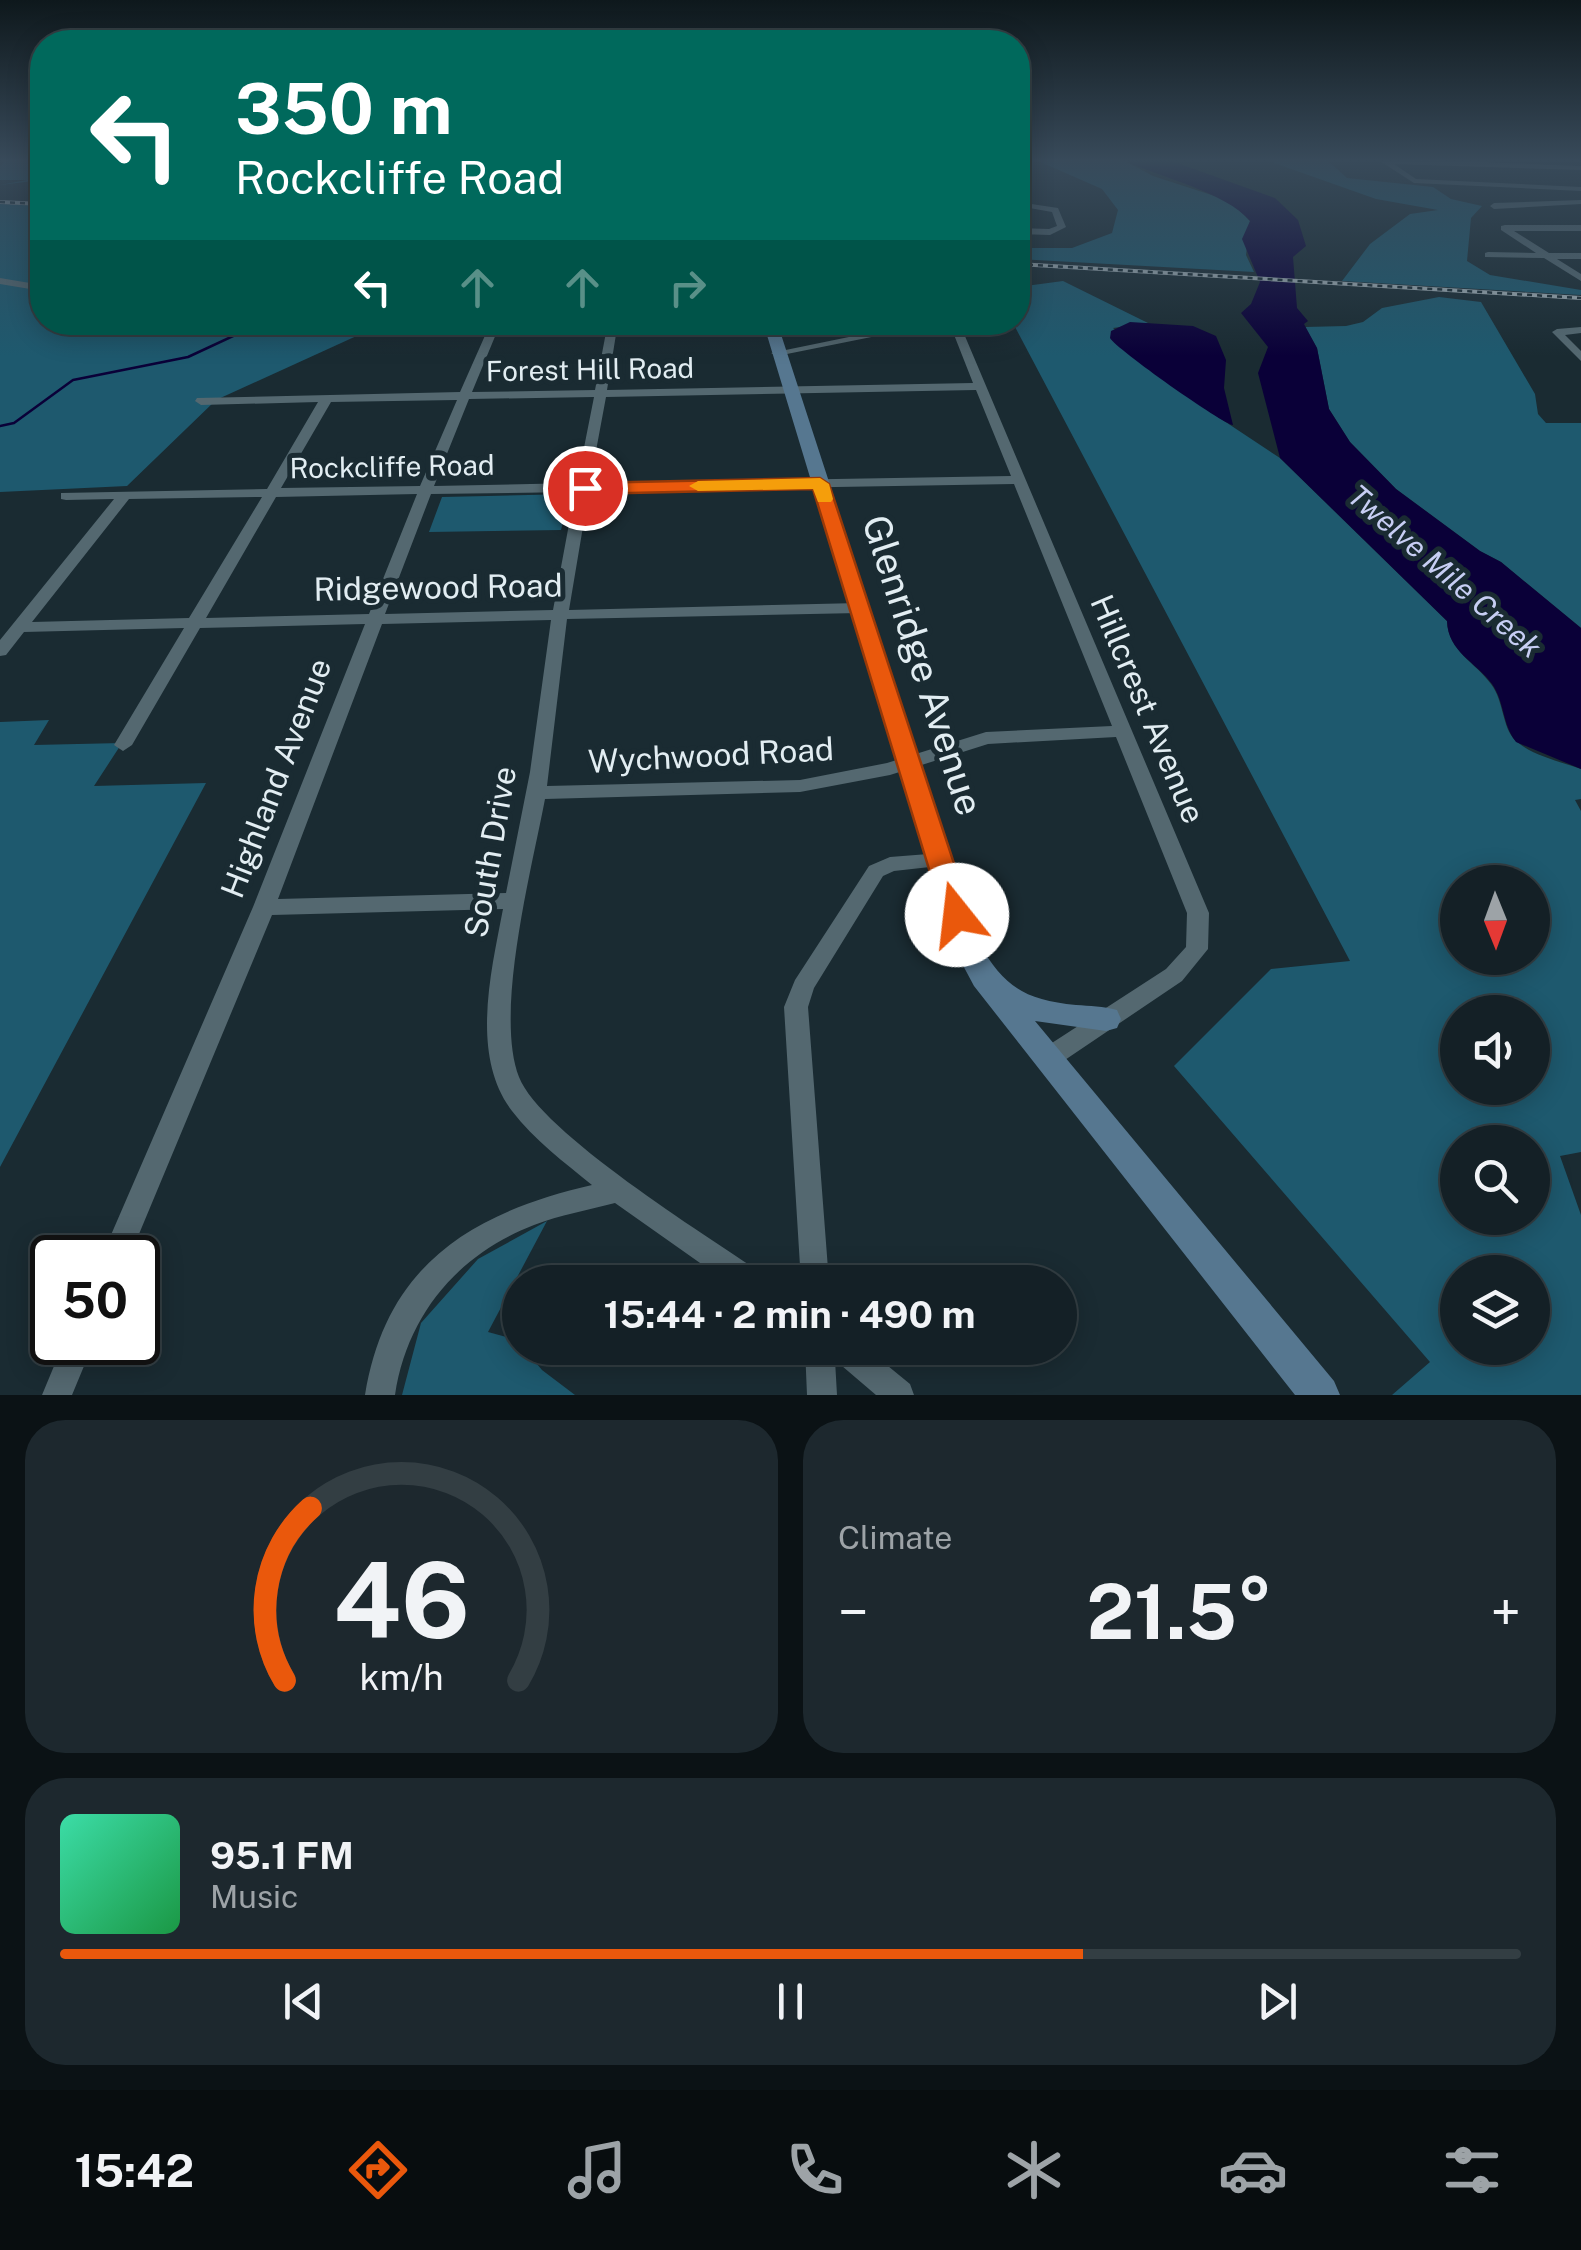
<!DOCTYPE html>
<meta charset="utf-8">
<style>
body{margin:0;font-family:"Public Sans",sans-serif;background:#1d282e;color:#f1f3f6;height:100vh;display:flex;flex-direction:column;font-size:38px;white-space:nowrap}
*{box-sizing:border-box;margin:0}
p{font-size:32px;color:#9da3a7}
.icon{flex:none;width:55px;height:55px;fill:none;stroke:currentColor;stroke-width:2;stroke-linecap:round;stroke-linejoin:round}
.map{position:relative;height:1395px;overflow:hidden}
.panel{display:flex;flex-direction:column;gap:25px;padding:25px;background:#0b1215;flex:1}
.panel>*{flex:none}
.top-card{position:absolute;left:30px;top:30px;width:1000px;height:305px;border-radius:40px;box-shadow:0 5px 25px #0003,0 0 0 2px #333e43;background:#00695c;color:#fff;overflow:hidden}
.needle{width:65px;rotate:179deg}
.tools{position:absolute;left:1440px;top:865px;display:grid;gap:20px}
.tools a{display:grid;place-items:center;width:110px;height:110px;border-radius:50%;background:#142026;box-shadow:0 5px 25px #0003,0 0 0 2px #333e43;font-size:50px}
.speed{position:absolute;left:30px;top:1235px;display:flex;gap:20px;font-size:50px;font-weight:700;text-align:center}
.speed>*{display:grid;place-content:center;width:130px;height:130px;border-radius:50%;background:#142026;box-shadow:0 5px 25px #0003,0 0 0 2px #333e43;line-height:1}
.speed .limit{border:5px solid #111;border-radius:15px;background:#fff;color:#111}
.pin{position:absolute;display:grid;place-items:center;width:85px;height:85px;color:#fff;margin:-42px;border:5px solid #fff;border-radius:50%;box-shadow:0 2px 10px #0007}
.me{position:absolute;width:110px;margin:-55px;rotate:344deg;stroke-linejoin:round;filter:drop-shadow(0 0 8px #0008)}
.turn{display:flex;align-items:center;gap:35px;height:210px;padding:0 40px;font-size:45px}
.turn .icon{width:130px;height:130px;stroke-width:2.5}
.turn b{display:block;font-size:70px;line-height:85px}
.lanes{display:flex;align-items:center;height:95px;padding:0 40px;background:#0003;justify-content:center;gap:50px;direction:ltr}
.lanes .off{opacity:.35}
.big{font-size:75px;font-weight:700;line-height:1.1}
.panel .card{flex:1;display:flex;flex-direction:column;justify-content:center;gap:15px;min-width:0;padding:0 35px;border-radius:40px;background:#1d282e}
.panel .dial{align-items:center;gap:0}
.dial svg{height:260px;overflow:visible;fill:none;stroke:#333e43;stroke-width:7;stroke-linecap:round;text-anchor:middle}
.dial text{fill:#f1f3f6;stroke:none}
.song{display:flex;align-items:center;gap:30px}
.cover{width:120px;height:120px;border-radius:15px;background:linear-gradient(135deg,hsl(160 70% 55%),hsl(140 70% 35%))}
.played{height:10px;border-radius:5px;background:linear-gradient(90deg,#ea580c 70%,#333e43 70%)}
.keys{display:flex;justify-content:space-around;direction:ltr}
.heat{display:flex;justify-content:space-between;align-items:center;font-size:55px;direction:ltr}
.panel .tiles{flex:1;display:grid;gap:25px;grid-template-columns:1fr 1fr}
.card:last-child{grid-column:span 2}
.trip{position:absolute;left:502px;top:1265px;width:575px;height:100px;border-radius:50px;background:#142026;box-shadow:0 5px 25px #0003,0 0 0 2px #333e43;font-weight:700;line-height:100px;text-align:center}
.tabs{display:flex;height:160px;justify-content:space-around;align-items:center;background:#080d0f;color:#9da3a7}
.tabs .icon{width:70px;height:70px}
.tabs .on{color:#ea580c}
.tabs b{font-size:45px;color:#f1f3f6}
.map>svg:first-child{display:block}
.green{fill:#1e596e;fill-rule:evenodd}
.water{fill:#0a0038}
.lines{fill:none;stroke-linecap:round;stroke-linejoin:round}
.stream{stroke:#0a0038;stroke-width:2.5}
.street{fill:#546870;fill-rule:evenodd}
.secondary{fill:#567790;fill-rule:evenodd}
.rail-casing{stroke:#9facb2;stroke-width:4}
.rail{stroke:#1a2b32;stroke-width:2.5;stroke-dasharray:5;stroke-linecap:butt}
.route{fill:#ea580c;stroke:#983908;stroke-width:2.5}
.slow{fill:#f59e0b}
.labels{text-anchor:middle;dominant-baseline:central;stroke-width:10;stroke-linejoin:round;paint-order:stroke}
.far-street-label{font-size:28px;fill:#e2edf2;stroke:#1a2b32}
.far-water-label{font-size:30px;font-style:italic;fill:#c7cef4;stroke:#1a2b32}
.street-label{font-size:32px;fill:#e2edf2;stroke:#1a2b32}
.near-street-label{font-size:38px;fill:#e2edf2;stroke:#1a2b32}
</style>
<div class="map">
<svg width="1581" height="1395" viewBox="0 0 1581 1395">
<rect width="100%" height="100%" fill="#1a2b32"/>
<path class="green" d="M 7,160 L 42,160 L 42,180 L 0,185 L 27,180 L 0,180 L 0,166 Z
M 1036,160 L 1123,160 L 1153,176 L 1230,201 L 1250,221 L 1246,255 L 1254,272 L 1018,259 L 1018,248 L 1072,248 L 1112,233 L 1118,210 L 1102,189 Z
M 1266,160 L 1327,160 L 1347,178 L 1433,187 L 1451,199 L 1482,206 L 1471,218 L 1467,261 L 1490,275 L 1581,290 L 1581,295 L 1342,281 L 1370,244 L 1410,214 L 1438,210 L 1376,199 Z
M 0,204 L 42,206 L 42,322 L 385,323 L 216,400 L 127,486 L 0,492 Z
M 1063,281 L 1148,323 L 1113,328 L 1203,407 L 1280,458 L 1447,621 C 1448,651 1475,662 1491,684 C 1504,701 1502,727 1515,740 C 1530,755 1561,762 1581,769 L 1581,799 L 1575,800 L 1581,811 L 1581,1152 L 1560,1156 L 1581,1215 L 1581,1395 L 1392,1395 L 1430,1362 L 1174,1066 L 1271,969 L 1350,961 L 1013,323 L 1018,322 L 1018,287 ZM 1458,882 L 1532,882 L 1532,958 L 1458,958 ZM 1458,1012 L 1532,1012 L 1532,1088 L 1458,1088 ZM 1458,1142 L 1532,1142 L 1532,1218 L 1458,1218 ZM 1458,1272 L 1532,1272 L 1532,1348 L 1458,1348 Z
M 1439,297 L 1481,302 L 1535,394 L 1538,414 L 1546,423 L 1581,423 L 1581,628 L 1501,562 L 1480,551 L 1396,489 L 1350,442 L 1329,409 L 1317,348 L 1305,327 L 1346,326 L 1363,322 L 1382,308 Z
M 570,494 L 561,530 L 429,532 L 442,497 Z
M 49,720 L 34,745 L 122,743 L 94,786 L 206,783 L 0,1167 L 0,722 Z
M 547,1221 L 488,1332 L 517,1340 L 542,1370 L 575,1395 L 402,1395 L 421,1323 L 478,1259 Z"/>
<path class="water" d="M 1123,160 L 1169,160 L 1275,198 L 1298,220 L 1306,246 L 1293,257 L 1297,308 L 1308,321 L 1304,324 L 1317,348 L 1329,409 L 1350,442 L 1396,489 L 1480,551 L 1501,562 L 1581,628 L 1581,769 L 1516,742 C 1502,724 1505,703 1492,684 C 1476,662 1448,652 1447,621 L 1280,458 L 1258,373 L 1268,347 L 1241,313 L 1251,304 L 1260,282 L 1242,239 L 1250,221 C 1226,192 1159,177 1123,160 Z
M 1130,322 L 1193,326 L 1216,336 L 1226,360 L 1224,388 L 1233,425 C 1224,425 1116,349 1110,338 L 1111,331 Z"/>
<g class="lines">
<path class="stream" d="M 0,426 L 14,423 L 73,380 L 188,357 L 263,322"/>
<path class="street" d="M 1431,160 L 1581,166 L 1581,170 L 1394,164 L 1416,179 L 1581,187 L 1581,191 L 1414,183 L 1380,161 Z
M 1018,175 L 1029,180 L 1018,183 Z
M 1581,200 L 1581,204 L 1494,209 L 1490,206 L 1494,203 Z
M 1018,202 L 1058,208 L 1066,227 L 1050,235 L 1018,234 L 1018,228 L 1049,229 L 1057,226 L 1052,212 L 1018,206 Z
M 1505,225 L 1581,225 L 1581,231 L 1514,231 L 1549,253 L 1581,253 L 1581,259 L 1557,259 L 1581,274 L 1581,281 L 1544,258 L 1485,257 L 1485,253 L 1488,252 L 1536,253 L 1501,230 L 1501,226 Z
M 0,278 L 42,285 L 42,291 L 0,284 Z
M 422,322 L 445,322 L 440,325 Z
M 491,322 L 501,322 L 472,392 L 595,390 L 608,322 L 618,322 L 607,390 L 973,383 L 949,322 L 959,322 L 1209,913 L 1208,949 L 1182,981 L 1056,1066 L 1047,1069 L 1038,1066 L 1035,1059 L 1038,1052 L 1166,969 L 1186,947 L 1187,913 L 1116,737 L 988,744 L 890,775 L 800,792 L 545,799 C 532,868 494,1013 519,1077 C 540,1132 707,1236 760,1272 L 764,1282 L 727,1282 L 615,1203 C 588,1210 560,1215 534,1225 C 458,1254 407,1315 395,1395 L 365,1395 C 386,1265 471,1213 592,1185 C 564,1162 534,1140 512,1111 C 470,1056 491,972 503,909 L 272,915 L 129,1258 L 101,1258 L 253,907 L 365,624 L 200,628 L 132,745 L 123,751 L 114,745 L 184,628 L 24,632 L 6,655 L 0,656 L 0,640 L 114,499 L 66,500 L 61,499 L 61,493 L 267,489 L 318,402 L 201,405 L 195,401 L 197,398 L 460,392 ZM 976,390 L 1011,476 L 590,483 L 606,397 ZM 594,397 L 577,483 L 434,486 L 469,399 ZM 457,400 L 420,486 L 281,488 L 331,402 ZM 1014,484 L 1112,726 L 986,732 L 887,763 L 800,780 L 547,786 L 567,619 L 859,613 L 867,608 L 859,603 L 569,610 L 589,491 ZM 575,492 L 553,610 L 385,614 L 431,494 ZM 417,494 L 369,614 L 206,618 L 276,497 ZM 262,497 L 189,618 L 32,622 L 129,499 ZM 551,620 L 530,772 L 506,893 L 278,899 L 382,624 Z
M 922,322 L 946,322 L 777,356 L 771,353 Z
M 1581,327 L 1581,333 L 1565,335 L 1581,351 L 1581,361 L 1552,332 L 1557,329 Z
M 941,853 L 948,855 L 951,860 L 948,865 L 894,871 L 883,876 L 814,988 L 808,1007 L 829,1282 L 801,1282 L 784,1007 L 795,980 L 869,866 L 890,857 Z
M 64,1342 L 94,1342 L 72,1395 L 42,1395 Z
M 805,1348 L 866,1348 L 910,1384 L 914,1395 L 876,1395 L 835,1360 L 837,1395 L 807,1395 Z"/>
<path class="secondary" d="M 763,322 L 777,322 L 979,943 C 1004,987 1025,1000 1076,1005 C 1090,1006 1103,1006 1117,1010 L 1121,1019 L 1117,1028 L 1106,1031 L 1035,1021 L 1334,1381 L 1340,1395 L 1295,1395 L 974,986 L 951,943 Z"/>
<g class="rail-casing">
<path id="rail" d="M 0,202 L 42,204
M 1018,264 L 1581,298"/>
</g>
<use href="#rail" class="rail"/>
</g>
<linearGradient id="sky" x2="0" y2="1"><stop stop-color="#0e181c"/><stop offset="0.45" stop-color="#384a5a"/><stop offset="1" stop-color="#384a5a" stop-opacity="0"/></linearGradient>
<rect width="1581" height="356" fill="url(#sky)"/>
<path class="route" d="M 820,478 L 829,484 L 971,915 L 967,923 L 957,926 L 947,923 L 943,915 L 813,489 L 585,494 L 576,488 L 585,483 Z"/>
<path class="slow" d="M 820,478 L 829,484 L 833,499 L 831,502 L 818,502 L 813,489 L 698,491 L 689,486 L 698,481 Z"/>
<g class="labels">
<g class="far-street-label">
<text transform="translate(590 369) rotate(-1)">Forest Hill Road</text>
<text transform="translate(392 466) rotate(-1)">Rockcliffe Road</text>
</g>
<g class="far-water-label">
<text transform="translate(1445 571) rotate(41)">Twelve Mile Creek</text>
</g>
<g class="street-label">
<text transform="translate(438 587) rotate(-1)">Ridgewood Road</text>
<text transform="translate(1148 709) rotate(67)">Hillcrest Avenue</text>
<text transform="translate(711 755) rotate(-3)">Wychwood Road</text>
<text transform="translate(276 778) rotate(-69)">Highland Avenue</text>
<text transform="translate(490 852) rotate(-80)">South Drive</text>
</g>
<g class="near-street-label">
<text transform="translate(923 665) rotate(72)">Glenridge Avenue</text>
</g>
</g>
</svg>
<div class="tools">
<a><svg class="needle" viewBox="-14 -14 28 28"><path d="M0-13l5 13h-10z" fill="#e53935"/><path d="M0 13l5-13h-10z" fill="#9da3a7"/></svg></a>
<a><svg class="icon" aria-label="sound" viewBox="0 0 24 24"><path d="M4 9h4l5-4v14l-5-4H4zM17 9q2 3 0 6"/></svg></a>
<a><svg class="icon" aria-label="search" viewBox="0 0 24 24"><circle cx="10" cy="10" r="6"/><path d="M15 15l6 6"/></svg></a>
<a><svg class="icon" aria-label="layers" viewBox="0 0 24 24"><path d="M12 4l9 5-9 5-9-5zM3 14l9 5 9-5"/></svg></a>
</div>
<div class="speed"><div class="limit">50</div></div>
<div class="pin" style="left:585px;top:488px;background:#d93025"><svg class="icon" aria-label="arrive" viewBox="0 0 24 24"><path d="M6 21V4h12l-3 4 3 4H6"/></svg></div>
<svg class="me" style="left:957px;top:915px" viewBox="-20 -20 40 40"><circle r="19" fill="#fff"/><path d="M0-13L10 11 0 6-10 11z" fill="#ea580c"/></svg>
<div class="trip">15:44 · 2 min · 490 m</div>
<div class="top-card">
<div class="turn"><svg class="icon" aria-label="left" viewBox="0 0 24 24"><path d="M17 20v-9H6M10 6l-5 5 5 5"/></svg><div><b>350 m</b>Rockcliffe Road</div></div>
<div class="lanes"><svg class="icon" aria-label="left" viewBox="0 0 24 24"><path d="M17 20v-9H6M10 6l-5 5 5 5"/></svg><svg class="icon off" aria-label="ahead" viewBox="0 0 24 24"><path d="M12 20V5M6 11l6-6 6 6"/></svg><svg class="icon off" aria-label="ahead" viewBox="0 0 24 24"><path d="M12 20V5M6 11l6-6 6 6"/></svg><svg class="icon off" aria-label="right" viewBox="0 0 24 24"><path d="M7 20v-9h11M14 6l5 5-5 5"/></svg></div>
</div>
</div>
<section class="panel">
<div class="tiles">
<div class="card dial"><svg viewBox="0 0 100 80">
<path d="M14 69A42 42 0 1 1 86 69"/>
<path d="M14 69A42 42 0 0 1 22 16" stroke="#ea580c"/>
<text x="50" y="56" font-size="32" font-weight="700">46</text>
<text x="50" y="72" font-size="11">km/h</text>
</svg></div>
<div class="card"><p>Climate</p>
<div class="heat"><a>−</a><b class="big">21.5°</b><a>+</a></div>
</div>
<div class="card">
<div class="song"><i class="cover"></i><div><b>95.1 FM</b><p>Music</p></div></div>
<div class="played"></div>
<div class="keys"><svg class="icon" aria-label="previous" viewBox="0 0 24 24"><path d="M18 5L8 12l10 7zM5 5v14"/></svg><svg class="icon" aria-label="pause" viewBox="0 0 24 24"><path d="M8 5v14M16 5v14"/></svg><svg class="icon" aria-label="next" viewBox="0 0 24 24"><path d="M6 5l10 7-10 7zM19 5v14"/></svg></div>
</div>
</div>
</section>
<nav class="tabs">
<b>15:42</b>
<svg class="icon on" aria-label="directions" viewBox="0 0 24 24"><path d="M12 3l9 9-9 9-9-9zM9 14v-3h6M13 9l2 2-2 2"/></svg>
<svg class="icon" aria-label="music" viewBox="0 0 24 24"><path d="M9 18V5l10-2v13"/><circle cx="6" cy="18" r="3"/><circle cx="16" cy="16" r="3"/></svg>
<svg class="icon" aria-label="phone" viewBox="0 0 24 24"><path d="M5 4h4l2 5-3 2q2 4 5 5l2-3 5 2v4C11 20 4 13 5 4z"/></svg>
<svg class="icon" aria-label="climate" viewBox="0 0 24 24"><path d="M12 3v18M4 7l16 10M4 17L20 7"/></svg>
<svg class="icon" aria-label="car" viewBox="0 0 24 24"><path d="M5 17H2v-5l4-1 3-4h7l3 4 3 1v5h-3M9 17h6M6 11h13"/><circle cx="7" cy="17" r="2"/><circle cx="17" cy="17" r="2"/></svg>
<svg class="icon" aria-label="filters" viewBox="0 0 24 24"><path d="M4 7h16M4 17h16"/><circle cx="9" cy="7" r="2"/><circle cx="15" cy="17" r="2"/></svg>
</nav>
